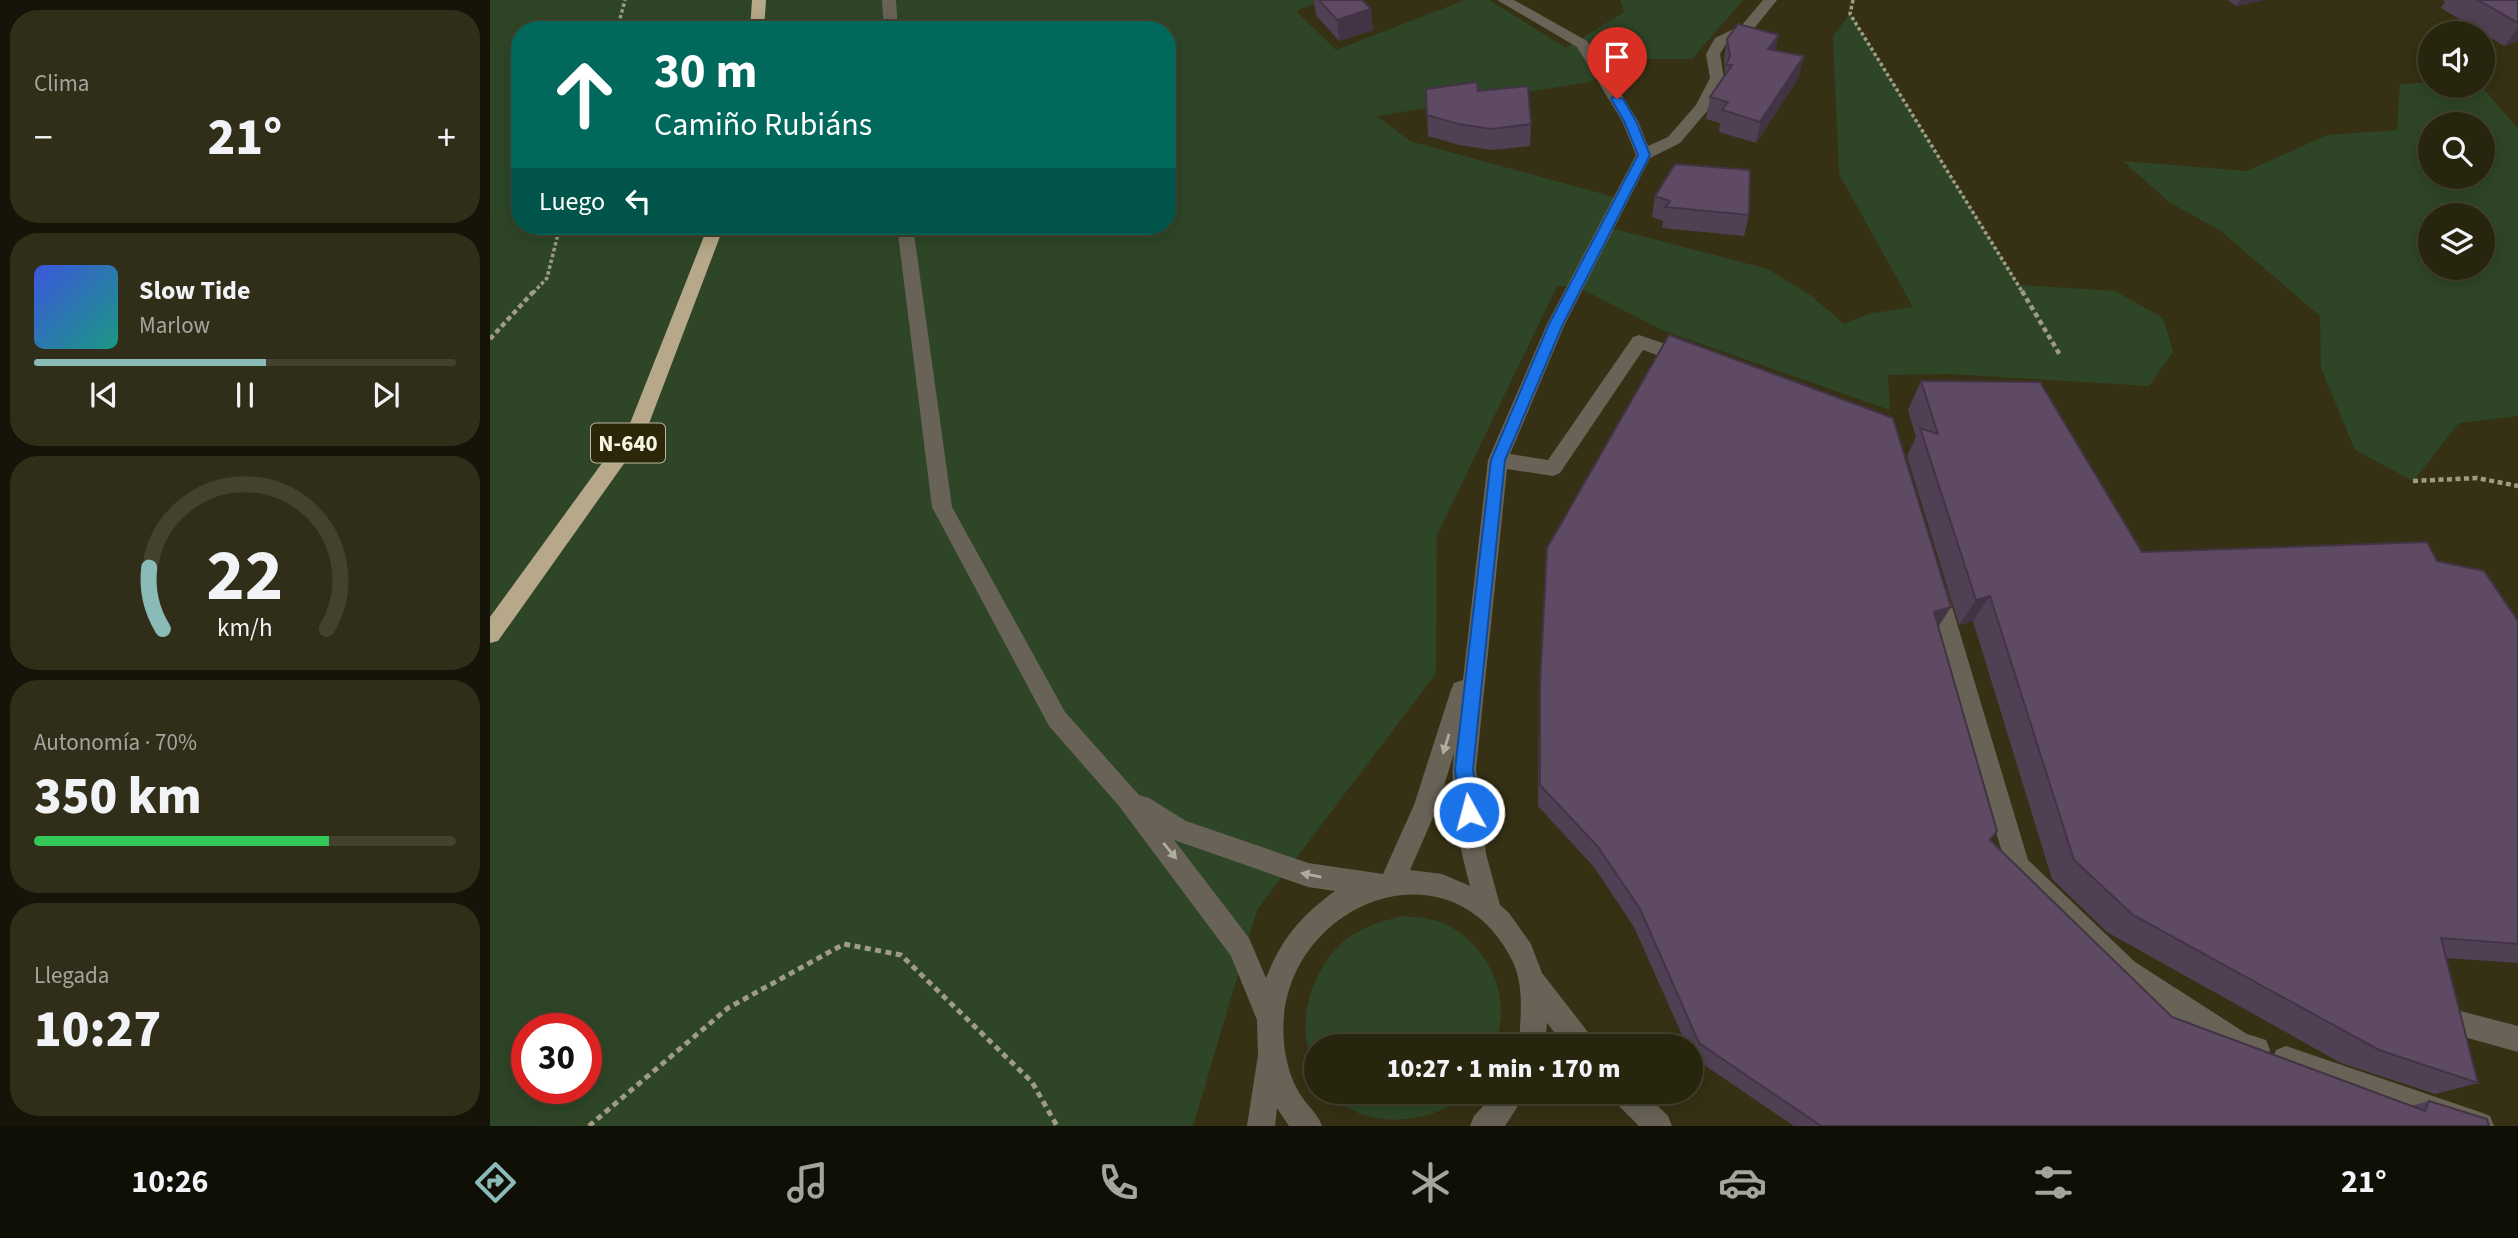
<!DOCTYPE html>
<html lang="es">
<meta charset="utf-8">
<style>
body{margin:0;font-family:"Source Sans 3",sans-serif;background:#302d18;color:#f1f3f6;height:100vh;display:flex;flex-direction:column;font-size:26px;white-space:nowrap}
*{box-sizing:border-box;margin:0}
p{font-size:23px;color:#a5a59e}
.icon{flex:none;width:38px;height:38px;fill:none;stroke:currentColor;stroke-width:2;stroke-linecap:round;stroke-linejoin:round}
.map{position:relative;flex:1;overflow:hidden}
.drawer{display:flex;flex-direction:column;gap:10px;padding:10px;background:#161408;width:490px}
.drawer>*{flex:none}
.guide{position:absolute;left:21px;top:21px;width:665px;height:214px;border-radius:28px;box-shadow:0 4px 18px #0003,0 0 0 2px #44422f;background:#00695c;color:#fff;overflow:hidden}
.fabs{position:absolute;left:1928px;top:21px;display:grid;gap:14px}
.fabs a{display:grid;place-items:center;width:77px;height:77px;border-radius:50%;background:#28250f;box-shadow:0 4px 18px #0003,0 0 0 2px #44422f;font-size:35px}
.speed{position:absolute;left:21px;top:1013px;display:flex;gap:14px;font-size:35px;font-weight:700;text-align:center}
.speed>*{display:grid;place-content:center;width:91px;height:91px;border-radius:50%;background:#28250f;box-shadow:0 4px 18px #0003,0 0 0 2px #44422f;line-height:1}
.speed .limit{border:10px solid #d22;background:#fff;color:#111}
.pin{position:absolute;display:grid;place-items:center;width:60px;height:60px;color:#fff;margin:-72px -30px;border-radius:50% 50% 50% 0;rotate:-45deg;box-shadow:0 0 7px #0007}
.pin .icon{rotate:45deg}
.me{position:absolute;width:77px;margin:-38px;rotate:353deg;stroke-linejoin:round;filter:drop-shadow(0 0 5px #0008)}
.turn{display:flex;align-items:center;gap:24px;height:147px;padding:0 28px;font-size:32px}
.turn .icon{width:91px;height:91px;stroke-width:2.5}
.turn b{display:block;font-size:49px;line-height:60px}
.then{display:flex;align-items:center;height:66px;padding:0 28px;background:#0003;gap:14px;font-size:26px}
.big{font-size:52px;font-weight:800;line-height:1.1}
.drawer .card{flex:1;display:flex;flex-direction:column;justify-content:center;gap:10px;min-width:0;padding:0 24px;border-radius:28px;background:#302d18}
.drawer .dial{align-items:center;gap:0}
.dial svg{height:182px;overflow:visible;fill:none;stroke:#44422f;stroke-width:7;stroke-linecap:round;text-anchor:middle}
.dial text{fill:#f1f3f6;stroke:none}
.song{display:flex;align-items:center;gap:21px}
.cover{width:84px;height:84px;border-radius:10px;background:linear-gradient(135deg,hsl(230 70% 55%),hsl(170 70% 35%))}
.played{height:7px;border-radius:4px;background:linear-gradient(90deg,#8bbbb9 55%,#44422f 55%)}
.keys{display:flex;justify-content:space-around;direction:ltr}
.heat{display:flex;justify-content:space-between;align-items:center;font-size:38px;direction:ltr}
.charge{height:10px;border-radius:5px;background:linear-gradient(90deg,#34c759 70%,#44422f 0)}
.trip{position:absolute;left:814px;top:1034px;width:399px;height:70px;border-radius:35px;background:#28250f;box-shadow:0 4px 18px #0003,0 0 0 2px #44422f;font-weight:800;line-height:70px;text-align:center}
.menu{display:flex;height:112px;justify-content:space-around;align-items:center;background:#100f06;color:#a5a59e}
.menu .icon{width:49px;height:49px}
.menu .selected{color:#8bbbb9}
.menu b{font-size:32px;color:#f1f3f6}
main{display:flex;flex:1;min-height:0}
.map>svg:first-child{display:block}
.green{fill:#2e4627;fill-rule:evenodd}
.lines{fill:none;stroke-linecap:round;stroke-linejoin:round}
.path-far2{stroke:#9f9b84;stroke-width:3.5;stroke-dasharray:3.5 2.5;stroke-linecap:butt}
.path-far1{stroke:#9f9b84;stroke-width:4.5;stroke-dasharray:5 3.5;stroke-linecap:butt}
.path{stroke:#9f9b84;stroke-width:5;stroke-dasharray:6 4.5;stroke-linecap:butt}
.minor{fill:#696357;fill-rule:evenodd}
.highway{fill:#b6a888;fill-rule:evenodd}
.wall{fill:#514054}
.shaded-wall{fill:#423445}
.building{fill:#5e4a62;stroke:#423445;stroke-width:2}
.oneway{fill:#b0ac9e}
.route{fill:#1a73e8;stroke:#114b97;stroke-width:2}
.labels{text-anchor:middle;dominant-baseline:central;stroke-width:7;stroke-linejoin:round;paint-order:stroke}
.shield{fill:#2c2709;stroke:#bbb8a2;stroke-width:2}
.shield-label{font-size:23px;font-weight:bold;fill:#f8f6e4}
</style>
<main>
<section class="drawer">
<div class="card"><p>Clima</p>
<div class="heat"><a>−</a><b class="big">21°</b><a>+</a></div>
</div>
<div class="card">
<div class="song"><i class="cover"></i><div><b>Slow Tide</b><p>Marlow</p></div></div>
<div class="played"></div>
<div class="keys"><svg class="icon" aria-label="previous" viewBox="0 0 24 24"><path d="M18 5L8 12l10 7zM5 5v14"/></svg><svg class="icon" aria-label="pause" viewBox="0 0 24 24"><path d="M8 5v14M16 5v14"/></svg><svg class="icon" aria-label="next" viewBox="0 0 24 24"><path d="M6 5l10 7-10 7zM19 5v14"/></svg></div>
</div>
<div class="card dial"><svg viewBox="0 0 100 80">
<path d="M14 69A42 42 0 1 1 86 69"/>
<path d="M14 69A42 42 0 0 1 8 42" stroke="#8bbbb9"/>
<text x="50" y="56" font-size="32" font-weight="700">22</text>
<text x="50" y="72" font-size="11">km/h</text>
</svg></div>
<div class="card"><p>Autonomía · 70%</p><b class="big">350 km</b><div class="charge"></div></div>
<div class="card"><p>Llegada</p><b class="big">10:27</b></div>
</section>
<div class="map">
<svg width="2028" height="1126" viewBox="0 0 2028 1126">
<rect width="100%" height="100%" fill="#363114"/>
<path class="green" d="M 0,0 L 834,0 L 806,11 L 846,50 L 975,0 L 999,0 L 1076,48 L 1134,12 L 1130,0 L 1253,0 L 1202,59 L 1144,59 L 1100,82 L 887,116 L 920,141 L 1131,199 L 1117,227 L 1278,269 L 1320,295 L 1354,324 L 1378,314 L 1423,307 L 1349,174 L 1343,36 L 1360,14 L 1529,285 L 1625,291 L 1673,318 L 1683,352 L 1659,386 L 1461,374 L 1398,375 L 1400,410 L 1172,330 L 1086,286 L 1067,286 L 947,535 L 946,673 L 767,910 L 703,1126 L 0,1126 ZM 30,30 L 677,30 L 677,226 L 30,226 ZM 37,1029 L 96,1029 L 96,1088 L 37,1088 Z
M 1941,82 L 1941,86 L 1991,86 L 2028,129 L 2028,416 L 1969,423 L 1923,481 L 1865,450 L 1831,368 L 1830,316 L 1731,231 L 1679,202 L 1633,161 L 1757,171 L 1837,135 L 1907,130 L 1910,84 ZM 1993,124 L 1993,177 L 1941,177 L 1941,124 ZM 1993,215 L 1993,268 L 1941,268 L 1941,215 Z
M 912,916 C 921,917 930,917 939,919 C 981,927 1012,972 1011,1014 C 1011,1024 1008,1036 1005,1046 L 826,1046 L 826,1068 C 802,1028 822,966 857,939 C 874,926 892,921 912,916 Z
M 841,1092 L 977,1092 C 951,1120 902,1126 868,1113 C 859,1108 849,1099 841,1092 Z"/>
<g class="lines">
<path class="path-far2" d="M 1363,0 L 1360,14 L 1533,293
M 127,30 L 135,0
M 43,293 L 57,278 L 70,226"/>
<path class="path-far1" d="M 1532,291 L 1570,355
M 0,339 L 44,291
M 1923,481 L 1987,478 L 2028,486"/>
<path class="path" d="M 99,1126 L 238,1008 L 354,944 L 411,955 L 542,1082 L 567,1126"/>
<path class="minor" d="M 392,0 L 406,0 L 408,30 L 394,30 Z
M 1007,0 L 1024,0 L 1097,41 L 1148,121 L 1158,146 L 1178,137 L 1206,105 L 1220,78 L 1216,54 L 1225,38 L 1252,25 L 1273,0 L 1287,0 L 1262,31 L 1236,44 L 1230,54 L 1234,78 L 1218,110 L 1190,143 L 1160,158 L 1075,324 L 1020,454 L 1058,460 L 1143,337 L 1149,335 L 1202,353 L 1204,358 L 1202,363 L 1195,365 L 1153,350 L 1070,473 L 1063,476 L 1017,469 L 986,769 L 996,854 L 1010,905 L 1019,913 L 1041,944 L 1052,973 L 1101,1036 L 1105,1046 L 1075,1046 L 1057,1023 L 1055,1046 L 1029,1046 C 1030,1020 1035,988 1023,962 C 958,828 774,912 795,1051 C 798,1069 803,1085 814,1100 C 821,1109 828,1115 832,1126 L 799,1126 L 787,1108 L 785,1126 L 757,1126 L 768,1055 L 767,1020 L 741,956 L 629,806 L 559,726 L 442,507 L 407,226 L 423,226 L 462,507 L 575,712 L 649,795 L 659,798 L 696,821 L 818,863 L 893,874 L 924,805 L 961,690 L 964,683 L 973,680 L 998,460 L 1057,324 L 1146,155 L 1132,121 L 1087,47 ZM 964,753 C 959,796 969,845 980,886 L 952,874 L 920,870 L 948,806 ZM 684,840 L 818,887 L 845,891 C 811,916 792,938 776,978 L 759,938 Z
M 1446,581 L 1454,584 L 1457,590 L 1538,860 L 1645,962 L 1757,1034 L 1776,1040 L 1780,1050 L 1776,1060 L 1766,1064 L 1740,1055 L 1627,980 L 1519,876 L 1435,590 L 1438,584 Z
M 1951,1006 L 2028,1026 L 2028,1052 L 1942,1028 L 1938,1019 L 1942,1010 Z
M 1796,1046 L 1990,1112 L 2000,1116 L 2004,1126 L 1949,1126 L 1796,1074 L 1786,1070 L 1782,1060 L 1786,1050 Z
M 1006,1092 L 1037,1092 L 1015,1126 L 980,1126 L 984,1116 Z
M 1121,1092 L 1154,1092 L 1178,1116 L 1182,1126 L 1149,1126 L 1125,1102 Z"/>
<path class="highway" d="M 262,0 L 276,0 L 274,30 L 260,30 Z
M 218,226 L 234,226 L 155,434 L 8,641 L 0,643 L 0,617 L 139,426 Z"/>
</g>
<path class="wall" d="M 824,0 L 872,0 L 881,9 L 883,30 L 849,41 L 826,15 Z
M 1738,0 L 1774,0 L 1746,6 Z
M 1953,0 L 2028,0 L 2028,41 L 2014,46 L 1951,8 L 1955,2 Z
M 1237,39 L 1285,51 L 1309,77 L 1266,143 L 1229,132 L 1230,123 L 1216,119 L 1220,97 L 1234,76 L 1235,71 L 1234,60 Z
M 936,89 L 988,91 L 1041,124 L 1040,146 L 1002,150 L 969,145 L 938,136 Z
M 1165,196 L 1259,215 L 1254,236 L 1172,228 L 1173,221 L 1162,217 Z
M 1431,381 L 1652,552 L 1947,561 L 2028,621 L 2028,963 L 1956,958 L 1988,1083 L 1945,1094 L 1851,1063 L 1617,932 L 1562,879 L 1483,621 L 1469,625 L 1417,456 L 1426,437 L 1418,410 Z
M 1057,548 L 1448,627 L 1500,840 L 1682,1017 L 1921,1106 L 1939,1101 L 1999,1126 L 1304,1126 L 1201,1056 L 1200,1046 L 1197,1046 L 1144,927 L 1104,867 L 1048,806 L 1049,707 Z"/>
<path class="shaded-wall" d="M 1750,0 L 1774,0 L 1746,6 Z
M 881,9 L 883,30 L 849,41 L 847,20 Z
M 2028,28 L 2028,41 L 2014,46 Z
M 1289,35 L 1284,56 L 1278,49 Z
M 1314,56 L 1309,77 L 1266,143 L 1270,122 Z
M 1500,596 L 1483,621 L 1469,625 L 1486,600 Z
M 1461,607 L 1445,632 L 1444,612 Z"/>
<path class="building" d="M 829,0 L 872,0 L 881,9 L 847,20 Z
M 1988,0 L 2028,0 L 2028,23 Z
M 1248,24 L 1289,35 L 1278,49 L 1314,56 L 1270,122 L 1232,110 L 1238,102 L 1220,97 L 1242,65 L 1236,65 L 1240,56 L 1237,39 Z
M 987,82 L 988,91 L 1038,86 L 1041,124 L 1001,129 L 968,124 L 937,115 L 936,89 Z
M 1185,164 L 1260,170 L 1259,215 L 1175,207 L 1180,201 L 1165,196 Z
M 1179,335 L 1403,418 L 1461,607 L 1444,612 L 1507,831 L 1500,840 L 1682,1017 L 1935,1111 L 1939,1101 L 1997,1119 L 1999,1126 L 1331,1126 L 1209,1043 L 1150,909 L 1108,847 L 1050,785 L 1050,684 L 1057,548 Z
M 1431,381 L 1550,382 L 1652,552 L 1937,542 L 1947,561 L 1994,571 L 2028,621 L 2028,944 L 1951,938 L 1988,1083 L 1889,1050 L 1643,915 L 1584,860 L 1500,596 L 1486,600 L 1430,428 L 1448,434 Z"/>
<defs><path id="oneway-solid" d="M-6-.8H1V-3.2L6.5 0L1 3.2V.8H-6Z" transform="scale(1.75)"/></defs>
<g class="oneway">
<use href="#oneway-solid" transform="translate(956 744) rotate(107)"/>
<use href="#oneway-solid" transform="translate(680 851) rotate(51)"/>
<use href="#oneway-solid" transform="translate(821 875) rotate(-168)"/>
</g>
<path class="route" d="M 1123,97 L 1133,99 L 1146,121 L 1160,155 L 1073,324 L 1015,460 L 983,769 L 988,812 L 985,818 L 979,820 L 972,818 L 970,812 L 965,769 L 1001,460 L 1059,324 L 1148,155 L 1134,121 L 1121,99 Z"/>
<g class="labels">
<rect class="shield" x="101" y="423.5" width="74" height="39" rx="5"/>
<g class="shield-label">
<text x="138" y="443">N-640</text>
</g>
</g>
</svg>
<div class="fabs">
<a><svg class="icon" aria-label="sound" viewBox="0 0 24 24"><path d="M4 9h4l5-4v14l-5-4H4zM17 9q2 3 0 6"/></svg></a>
<a><svg class="icon" aria-label="search" viewBox="0 0 24 24"><circle cx="10" cy="10" r="6"/><path d="M15 15l6 6"/></svg></a>
<a><svg class="icon" aria-label="layers" viewBox="0 0 24 24"><path d="M12 4l9 5-9 5-9-5zM3 14l9 5 9-5"/></svg></a>
</div>
<div class="speed"><div class="limit">30</div></div>
<div class="pin" style="left:1127px;top:99px;background:#d93025"><svg class="icon" aria-label="arrive" viewBox="0 0 24 24"><path d="M6 21V4h12l-3 4 3 4H6"/></svg></div>
<svg class="me" style="left:979px;top:812px" viewBox="-20 -20 40 40"><circle r="17" fill="#1a73e8" stroke="#fff" stroke-width="3"/><path d="M0-11L8 9 0 5-8 9z" fill="#fff"/></svg>
<div class="trip">10:27 · 1 min · 170 m</div>
<div class="guide">
<div class="turn"><svg class="icon" aria-label="ahead" viewBox="0 0 24 24"><path d="M12 20V5M6 11l6-6 6 6"/></svg><div><b>30 m</b>Camiño Rubiáns</div></div>
<div class="then">Luego<svg class="icon" aria-label="left" viewBox="0 0 24 24"><path d="M17 20v-9H6M10 6l-5 5 5 5"/></svg></div>
</div>
</div>
</main>
<nav class="menu">
<b>10:26</b>
<svg class="icon selected" aria-label="directions" viewBox="0 0 24 24"><path d="M12 3l9 9-9 9-9-9zM9 14v-3h6M13 9l2 2-2 2"/></svg>
<svg class="icon" aria-label="music" viewBox="0 0 24 24"><path d="M9 18V5l10-2v13"/><circle cx="6" cy="18" r="3"/><circle cx="16" cy="16" r="3"/></svg>
<svg class="icon" aria-label="phone" viewBox="0 0 24 24"><path d="M5 4h4l2 5-3 2q2 4 5 5l2-3 5 2v4C11 20 4 13 5 4z"/></svg>
<svg class="icon" aria-label="climate" viewBox="0 0 24 24"><path d="M12 3v18M4 7l16 10M4 17L20 7"/></svg>
<svg class="icon" aria-label="car" viewBox="0 0 24 24"><path d="M5 17H2v-5l4-1 3-4h7l3 4 3 1v5h-3M9 17h6M6 11h13"/><circle cx="7" cy="17" r="2"/><circle cx="17" cy="17" r="2"/></svg>
<svg class="icon" aria-label="filters" viewBox="0 0 24 24"><path d="M4 7h16M4 17h16"/><circle cx="9" cy="7" r="2"/><circle cx="15" cy="17" r="2"/></svg>
<b>21°</b>
</nav>
